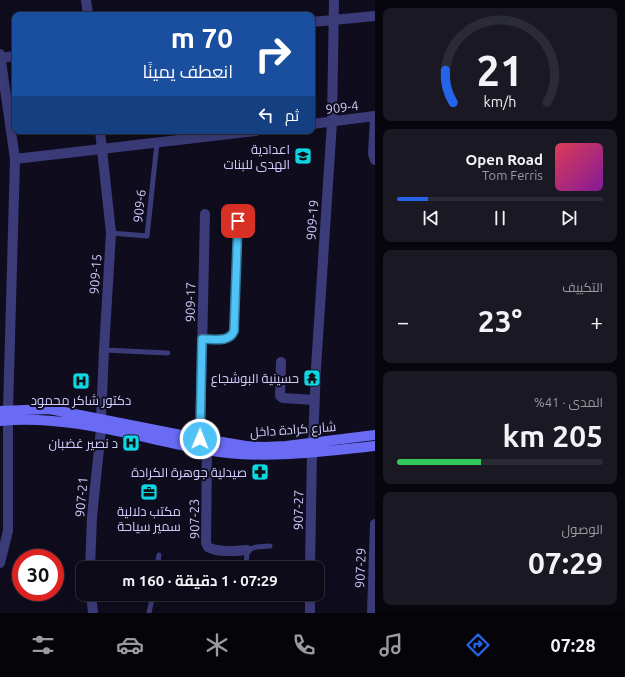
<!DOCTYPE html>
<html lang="ar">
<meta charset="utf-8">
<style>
body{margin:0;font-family:Ubuntu,Cairo,sans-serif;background:#191823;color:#f1f3f6;direction:rtl;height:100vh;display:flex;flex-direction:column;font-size:15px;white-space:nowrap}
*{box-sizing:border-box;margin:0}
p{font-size:13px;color:#9a9aa1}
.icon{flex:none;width:22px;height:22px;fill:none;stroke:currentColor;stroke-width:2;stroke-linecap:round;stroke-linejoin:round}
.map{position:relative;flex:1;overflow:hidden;direction:ltr}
.drawer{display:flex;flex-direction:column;gap:8px;padding:8px;background:#06060c;width:250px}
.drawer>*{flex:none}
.banner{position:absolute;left:12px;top:12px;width:303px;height:122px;border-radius:8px;box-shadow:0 4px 16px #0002,0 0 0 1px #2b2b35;direction:rtl;background:#1a4fa0;color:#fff;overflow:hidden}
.speed{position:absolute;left:12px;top:549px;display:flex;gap:8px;font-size:20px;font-weight:700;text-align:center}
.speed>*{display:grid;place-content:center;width:52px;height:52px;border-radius:50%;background:#0b0a16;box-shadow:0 4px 16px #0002,0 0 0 1px #2b2b35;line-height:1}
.speed .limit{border:6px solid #d22;background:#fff;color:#111}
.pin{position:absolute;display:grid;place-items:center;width:34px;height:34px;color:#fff;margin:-17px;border-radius:8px;box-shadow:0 2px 6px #0006}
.me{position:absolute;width:44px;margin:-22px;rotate:1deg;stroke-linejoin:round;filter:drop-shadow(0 0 3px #0008)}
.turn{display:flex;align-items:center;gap:14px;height:84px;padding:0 16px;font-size:18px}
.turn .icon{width:52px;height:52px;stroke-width:2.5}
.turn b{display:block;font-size:28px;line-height:34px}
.then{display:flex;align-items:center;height:38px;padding:0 16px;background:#0003;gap:8px;font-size:15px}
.big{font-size:30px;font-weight:700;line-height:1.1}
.drawer .tile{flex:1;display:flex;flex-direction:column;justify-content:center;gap:6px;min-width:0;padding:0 14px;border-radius:8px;background:#191823}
.drawer .dial{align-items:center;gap:0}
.dial svg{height:104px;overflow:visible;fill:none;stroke:#2b2b35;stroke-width:7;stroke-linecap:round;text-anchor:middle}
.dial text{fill:#f1f3f6;stroke:none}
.song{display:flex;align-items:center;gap:12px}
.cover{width:48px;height:48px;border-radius:6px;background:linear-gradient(135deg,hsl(350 70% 55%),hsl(290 70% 35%))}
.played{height:4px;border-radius:2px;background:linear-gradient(90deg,#2563eb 15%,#2b2b35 15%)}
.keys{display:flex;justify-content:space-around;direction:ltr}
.heat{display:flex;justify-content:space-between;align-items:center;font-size:22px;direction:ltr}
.charge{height:6px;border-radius:3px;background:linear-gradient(90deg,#34c759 41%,#2b2b35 0)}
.trip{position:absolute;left:76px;top:561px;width:248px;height:40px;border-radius:8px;background:#0b0a16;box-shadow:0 4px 16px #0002,0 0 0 1px #2b2b35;font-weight:700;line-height:40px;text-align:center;direction:rtl}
.tabs{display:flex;height:64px;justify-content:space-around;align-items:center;background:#040409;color:#9a9aa1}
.tabs .icon{width:28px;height:28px}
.tabs .current{color:#2563eb}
.tabs b{font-size:18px;color:#f1f3f6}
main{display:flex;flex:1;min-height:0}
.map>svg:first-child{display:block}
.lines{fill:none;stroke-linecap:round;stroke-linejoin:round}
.lane{stroke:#3b3b79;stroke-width:5}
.street{stroke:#3b3b79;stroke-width:10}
.secondary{stroke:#6a6bf5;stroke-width:10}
.route-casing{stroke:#337fa1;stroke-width:10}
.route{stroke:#4fc3f7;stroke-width:7}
.labels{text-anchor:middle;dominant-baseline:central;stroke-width:4;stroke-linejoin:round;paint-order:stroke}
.street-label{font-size:13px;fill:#d0ccfc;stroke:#0f0d1d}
.poi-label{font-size:13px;fill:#d0ccfc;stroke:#0f0d1d;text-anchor:end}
</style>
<main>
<section class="drawer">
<div class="tile dial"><svg viewBox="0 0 100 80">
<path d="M14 69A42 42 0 1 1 86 69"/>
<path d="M14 69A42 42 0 0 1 8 44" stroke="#2563eb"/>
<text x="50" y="56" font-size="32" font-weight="700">21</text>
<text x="50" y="72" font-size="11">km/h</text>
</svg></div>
<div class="tile">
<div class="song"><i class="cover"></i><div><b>Open Road</b><p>Tom Ferris</p></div></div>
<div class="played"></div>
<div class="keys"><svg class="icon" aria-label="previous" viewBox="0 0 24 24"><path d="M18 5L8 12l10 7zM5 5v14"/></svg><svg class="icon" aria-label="pause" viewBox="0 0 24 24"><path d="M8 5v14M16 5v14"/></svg><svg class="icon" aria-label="next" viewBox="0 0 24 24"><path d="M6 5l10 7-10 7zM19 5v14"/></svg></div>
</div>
<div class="tile"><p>التكييف</p>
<div class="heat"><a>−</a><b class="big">23°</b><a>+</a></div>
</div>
<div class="tile"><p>المدى · 41%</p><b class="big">205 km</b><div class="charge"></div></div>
<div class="tile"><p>الوصول</p><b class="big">07:29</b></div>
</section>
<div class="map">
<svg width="375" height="613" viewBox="0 0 375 613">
<rect width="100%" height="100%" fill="#0f0d1d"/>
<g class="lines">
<path class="lane" d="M 111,233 L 147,236 L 157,143
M 202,339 C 214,339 229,343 234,331 L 238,221
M 104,350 L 168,353
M 157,568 L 159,555
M 246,568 L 247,550 L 256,547 L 270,546
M 149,613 L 153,594"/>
<path class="street" d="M 86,0 L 88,15
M 312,22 L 375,16
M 0,54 L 15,159 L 8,410
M 1,58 L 15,56
M 375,118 L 373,154 L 375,160
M 312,124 L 375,116
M 100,131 L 111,233 L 104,350 L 101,419
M 15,159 L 256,131
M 281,362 L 280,396 L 283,398 L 314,400
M 200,439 L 205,214
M 313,443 L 316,368 L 332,122 L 334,0
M 207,450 L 206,543 L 208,547 C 219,553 235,551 247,550
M 0,563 L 8,531 L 8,420
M 90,568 L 92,517 L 101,429
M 310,568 L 312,453
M 91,594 L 93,613
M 310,613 L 310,594
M 372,613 L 375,524"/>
<path class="secondary" d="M 0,411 L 49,409 L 186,436 L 246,446 L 264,447 L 286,446 L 375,435
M 0,421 C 69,414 139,438 206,450 C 262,460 319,452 375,446"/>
</g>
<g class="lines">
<g class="route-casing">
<path id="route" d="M 200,439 L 202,339 C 214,339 229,343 234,331 L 238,221"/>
</g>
<use href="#route" class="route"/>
</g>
<defs>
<g id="school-square" transform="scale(0.9)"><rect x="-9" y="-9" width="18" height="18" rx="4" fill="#0fd6e5" stroke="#0f0d1d"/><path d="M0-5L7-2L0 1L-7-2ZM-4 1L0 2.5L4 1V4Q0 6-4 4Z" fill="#111"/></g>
<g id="temple-square" transform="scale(0.9)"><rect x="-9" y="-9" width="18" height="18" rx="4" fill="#0fd6e5" stroke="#0f0d1d"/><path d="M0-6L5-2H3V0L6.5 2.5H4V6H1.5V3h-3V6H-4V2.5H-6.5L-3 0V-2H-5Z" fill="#111"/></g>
<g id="hospital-square" transform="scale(0.9)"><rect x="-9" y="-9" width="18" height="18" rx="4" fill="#0fd6e5" stroke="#0f0d1d"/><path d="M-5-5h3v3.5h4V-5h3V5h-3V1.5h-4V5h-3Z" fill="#111"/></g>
<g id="pharmacy-square" transform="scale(0.9)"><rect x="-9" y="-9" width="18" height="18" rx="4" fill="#0fd6e5" stroke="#0f0d1d"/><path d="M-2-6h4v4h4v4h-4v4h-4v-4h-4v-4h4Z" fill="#111"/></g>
<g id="office-square" transform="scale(0.9)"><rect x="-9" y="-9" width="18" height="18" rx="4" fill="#0fd6e5" stroke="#0f0d1d"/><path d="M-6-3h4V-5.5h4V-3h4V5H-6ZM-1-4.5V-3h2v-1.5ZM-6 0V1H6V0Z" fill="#111"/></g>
</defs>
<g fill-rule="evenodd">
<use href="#school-square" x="303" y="156"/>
<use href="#temple-square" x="312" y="378"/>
<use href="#hospital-square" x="81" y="381"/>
<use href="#hospital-square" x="131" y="443"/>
<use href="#pharmacy-square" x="260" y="472"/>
<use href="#office-square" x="149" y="492"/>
</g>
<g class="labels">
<g class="street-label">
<text transform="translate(342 107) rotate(-7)">909-4</text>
<text transform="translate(139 206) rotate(-84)">909-6</text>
<text transform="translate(312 220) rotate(-86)">909-19</text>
<text transform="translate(95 274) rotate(-86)">909-15</text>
<text transform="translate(190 302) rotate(-89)">909-17</text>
<text transform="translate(293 429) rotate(-4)">شارع كرادة داخل</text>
<text transform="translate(81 497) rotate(-85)">907-21</text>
<text transform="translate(298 510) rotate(-89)">907-27</text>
<text transform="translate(194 519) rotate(-91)">907-23</text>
<text transform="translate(360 568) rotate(-88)">907-29</text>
</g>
<g class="poi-label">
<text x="290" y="149">اعدادية<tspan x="290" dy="15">الهدى للبنات</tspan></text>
<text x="299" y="378">حسينية البوشجاع</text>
<text x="81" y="400" text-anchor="middle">دكتور شاكر محمود</text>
<text x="118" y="443">د نصير غضبان</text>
<text x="247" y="472">صيدلية جوهرة الكرادة</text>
<text x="149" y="511" text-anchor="middle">مكتب دلالية<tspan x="149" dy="15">سمير سياحة</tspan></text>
</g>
</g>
</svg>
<div class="speed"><div class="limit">30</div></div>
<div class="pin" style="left:238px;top:221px;background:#d93025"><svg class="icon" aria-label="arrive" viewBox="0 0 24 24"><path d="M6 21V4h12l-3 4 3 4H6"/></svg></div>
<svg class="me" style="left:200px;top:439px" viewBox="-20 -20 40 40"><circle r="17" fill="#4fc3f7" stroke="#fff" stroke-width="3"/><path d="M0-11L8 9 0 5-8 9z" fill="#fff"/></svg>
<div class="trip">07:29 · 1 دقيقة · 160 m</div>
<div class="banner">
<div class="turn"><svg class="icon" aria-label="right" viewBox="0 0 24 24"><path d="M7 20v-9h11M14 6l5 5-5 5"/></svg><div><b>70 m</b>انعطف يمينًا</div></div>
<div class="then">ثم<svg class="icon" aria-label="left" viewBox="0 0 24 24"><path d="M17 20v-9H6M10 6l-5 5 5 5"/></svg></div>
</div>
</div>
</main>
<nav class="tabs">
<b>07:28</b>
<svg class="icon current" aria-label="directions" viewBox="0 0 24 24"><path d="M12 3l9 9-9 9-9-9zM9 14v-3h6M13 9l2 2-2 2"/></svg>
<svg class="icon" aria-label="music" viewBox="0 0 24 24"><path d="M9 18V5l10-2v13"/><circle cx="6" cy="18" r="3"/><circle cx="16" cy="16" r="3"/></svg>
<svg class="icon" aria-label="phone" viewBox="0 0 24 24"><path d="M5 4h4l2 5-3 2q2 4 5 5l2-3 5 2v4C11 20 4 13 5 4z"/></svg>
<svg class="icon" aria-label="climate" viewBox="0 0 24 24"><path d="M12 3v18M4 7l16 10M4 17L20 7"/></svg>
<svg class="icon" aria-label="car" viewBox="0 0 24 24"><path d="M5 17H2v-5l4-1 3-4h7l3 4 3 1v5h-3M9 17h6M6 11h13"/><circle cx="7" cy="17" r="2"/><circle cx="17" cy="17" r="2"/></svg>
<svg class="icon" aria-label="filters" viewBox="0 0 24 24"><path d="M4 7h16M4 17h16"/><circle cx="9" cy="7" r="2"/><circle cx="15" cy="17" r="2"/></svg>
</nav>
